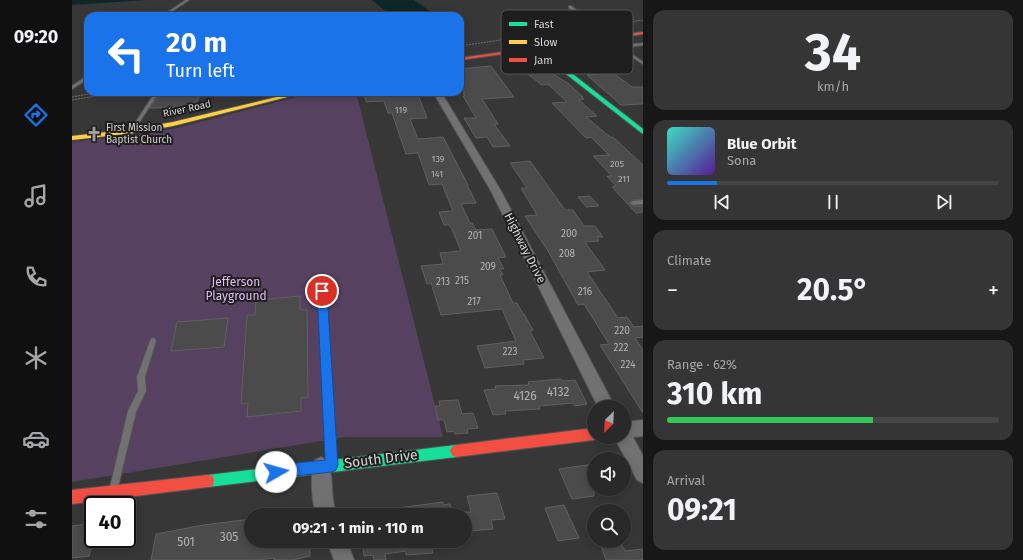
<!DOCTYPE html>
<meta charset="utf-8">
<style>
body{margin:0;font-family:"Fira Sans",sans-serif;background:#363536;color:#f1f3f6;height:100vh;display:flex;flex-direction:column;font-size:15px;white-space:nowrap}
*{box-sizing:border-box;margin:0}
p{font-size:13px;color:#a5a6a8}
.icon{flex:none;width:22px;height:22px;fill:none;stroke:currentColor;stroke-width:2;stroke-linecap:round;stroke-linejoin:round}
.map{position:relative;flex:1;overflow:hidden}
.drawer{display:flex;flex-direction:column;gap:10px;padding:10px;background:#171717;width:380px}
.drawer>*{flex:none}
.hud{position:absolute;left:12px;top:12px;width:380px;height:84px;border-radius:12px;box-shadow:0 2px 10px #0003,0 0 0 1px #464547;background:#1a73e8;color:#fff;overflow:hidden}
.needle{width:26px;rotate:204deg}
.fabs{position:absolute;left:515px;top:400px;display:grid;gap:8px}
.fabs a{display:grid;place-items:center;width:44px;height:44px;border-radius:50%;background:#2a292a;box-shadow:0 2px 10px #0003,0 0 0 1px #464547;font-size:20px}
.speed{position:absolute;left:12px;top:496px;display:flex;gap:8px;font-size:20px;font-weight:700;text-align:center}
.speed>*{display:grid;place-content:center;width:52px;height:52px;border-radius:50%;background:#2a292a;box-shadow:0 2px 10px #0003,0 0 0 1px #464547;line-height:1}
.speed .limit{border:2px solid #111;border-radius:6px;background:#fff;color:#111}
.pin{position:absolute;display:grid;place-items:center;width:34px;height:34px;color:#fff;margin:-17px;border:2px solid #fff;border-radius:50%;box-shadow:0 1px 4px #0007}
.me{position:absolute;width:44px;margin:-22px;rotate:83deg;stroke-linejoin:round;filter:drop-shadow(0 0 3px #0008)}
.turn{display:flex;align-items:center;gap:14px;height:84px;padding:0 16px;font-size:18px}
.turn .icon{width:52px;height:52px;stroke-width:2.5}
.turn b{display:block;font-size:28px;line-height:34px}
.big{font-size:30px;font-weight:700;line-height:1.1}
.drawer .tile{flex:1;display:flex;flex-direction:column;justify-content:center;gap:6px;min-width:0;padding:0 14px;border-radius:12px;background:#363536}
.drawer .dial{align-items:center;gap:0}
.dial b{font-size:52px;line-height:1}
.song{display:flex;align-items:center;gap:12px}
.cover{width:48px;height:48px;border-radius:6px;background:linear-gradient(135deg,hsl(170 70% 55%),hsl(270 70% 35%))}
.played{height:4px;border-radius:2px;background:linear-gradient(90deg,#1a73e8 15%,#464547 15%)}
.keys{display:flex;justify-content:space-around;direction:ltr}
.heat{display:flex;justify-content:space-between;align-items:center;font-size:22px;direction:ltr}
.charge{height:6px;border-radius:3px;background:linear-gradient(90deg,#34c759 62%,#464547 0)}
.trip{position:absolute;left:172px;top:508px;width:228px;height:40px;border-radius:20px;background:#2a292a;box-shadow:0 2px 10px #0003,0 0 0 1px #464547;font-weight:700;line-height:40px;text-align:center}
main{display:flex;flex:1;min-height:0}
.tabs{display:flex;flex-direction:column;width:72px;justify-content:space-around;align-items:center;background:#111011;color:#a5a6a8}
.tabs .icon{width:28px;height:28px}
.tabs .current{color:#1a73e8}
.tabs b{font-size:18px;color:#f1f3f6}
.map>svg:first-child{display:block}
.green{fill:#564161}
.water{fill:#0d2627}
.building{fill:#4c4b4b;stroke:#616061}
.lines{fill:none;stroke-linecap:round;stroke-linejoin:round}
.lane-casing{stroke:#535354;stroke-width:2}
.street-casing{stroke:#535354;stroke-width:2}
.fast-casing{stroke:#535354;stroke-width:2}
.slow-casing{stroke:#535354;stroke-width:2}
.jam-casing{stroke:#535354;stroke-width:2}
.path{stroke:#717171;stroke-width:1;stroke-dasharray:2 1;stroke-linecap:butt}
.lane{fill:#727172;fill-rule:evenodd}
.street{fill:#727172;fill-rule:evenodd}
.fast{fill:#16e098;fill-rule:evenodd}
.slow{fill:#ffcf43;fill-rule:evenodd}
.jam{fill:#f24e42;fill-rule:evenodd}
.route{fill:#1a73e8;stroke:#114b97}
.labels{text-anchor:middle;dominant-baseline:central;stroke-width:4;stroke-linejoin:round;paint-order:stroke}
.far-number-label{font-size:9px;fill:#b4b2b4}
.far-street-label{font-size:10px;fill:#d6d5d7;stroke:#1f1e1f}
.far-poi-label{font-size:10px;fill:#d6d5d7;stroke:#1f1e1f;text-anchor:start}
.number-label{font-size:10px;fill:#b4b2b4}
.street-label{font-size:12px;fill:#d6d5d7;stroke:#1f1e1f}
.park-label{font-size:12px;fill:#e2bbf6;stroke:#1f1e1f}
.near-number-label{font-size:12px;fill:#b4b2b4}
.near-street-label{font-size:14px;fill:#d6d5d7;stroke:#1f1e1f}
.key{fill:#1f1e1f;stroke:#565556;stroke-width:1}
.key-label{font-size:11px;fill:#d6d5d7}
</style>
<main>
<nav class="tabs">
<b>09:20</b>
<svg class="icon current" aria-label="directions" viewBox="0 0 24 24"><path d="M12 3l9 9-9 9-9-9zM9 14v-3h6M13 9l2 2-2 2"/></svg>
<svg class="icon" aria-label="music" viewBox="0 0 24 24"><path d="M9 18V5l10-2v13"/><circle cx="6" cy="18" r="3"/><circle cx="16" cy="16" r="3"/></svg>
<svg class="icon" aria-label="phone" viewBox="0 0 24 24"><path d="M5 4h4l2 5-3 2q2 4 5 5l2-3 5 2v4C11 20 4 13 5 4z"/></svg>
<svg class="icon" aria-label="climate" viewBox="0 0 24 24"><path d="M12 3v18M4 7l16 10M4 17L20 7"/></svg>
<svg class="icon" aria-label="car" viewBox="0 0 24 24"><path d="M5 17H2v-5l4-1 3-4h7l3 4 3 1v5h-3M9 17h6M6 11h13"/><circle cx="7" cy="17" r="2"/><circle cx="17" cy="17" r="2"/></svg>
<svg class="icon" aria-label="filters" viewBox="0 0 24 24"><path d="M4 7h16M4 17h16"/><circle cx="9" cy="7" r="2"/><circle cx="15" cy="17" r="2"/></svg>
</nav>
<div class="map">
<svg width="571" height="560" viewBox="0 0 571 560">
<rect width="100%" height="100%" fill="#383738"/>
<path class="green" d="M 244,92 L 284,92 L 371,437 L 273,437 L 0,482 L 0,142 L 63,135 L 105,128 Z"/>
<path class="water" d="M 0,0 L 75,0 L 0,5 Z
M 300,0 L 342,0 L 362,14 L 361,16 L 324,16 L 312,10 Z"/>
<path class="building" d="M 454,57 L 497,84 L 511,97 L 509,97 L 512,99 L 507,100 L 525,116 L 514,117 L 538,137 L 541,137 L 571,165 L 571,199 L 561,200 L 557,203 L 561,206 L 571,206 L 571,212 L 564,213 L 540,187 L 544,186 L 535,176 L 540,176 L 521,156 L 537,155 L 519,137 L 514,138 L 480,103 L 495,102 L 476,84 L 470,85 L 436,59 Z
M 419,66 L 442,97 L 410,99 L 426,124 L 422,124 L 438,146 L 421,147 L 415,137 L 404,138 L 392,118 L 404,118 L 391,96 L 393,96 L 391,93 L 393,93 L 388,85 L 388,69 Z
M 541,73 L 560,87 L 571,87 L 571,104 L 549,105 L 515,75 Z
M 88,92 L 130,92 L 122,107 L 78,108 Z
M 292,92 L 345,92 L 355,118 L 338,119 L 346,139 L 371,137 L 396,185 L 395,185 L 404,203 L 389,204 L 398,223 L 400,223 L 404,230 L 420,229 L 434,257 L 426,258 L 432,269 L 427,269 L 431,275 L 428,275 L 441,303 L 445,303 L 451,314 L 452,314 L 461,330 L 458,331 L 472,358 L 451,360 L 452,364 L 413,368 L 405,346 L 444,341 L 430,309 L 369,315 L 359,283 L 355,284 L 349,266 L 371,264 L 368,253 L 389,251 L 380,229 L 377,225 L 372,225 L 367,212 L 381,211 L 370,184 L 357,185 L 346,153 L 334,154 L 320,113 L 316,113 L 312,101 L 294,102 Z
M 458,161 L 493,210 L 501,210 L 512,226 L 523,226 L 531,237 L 525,237 L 527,241 L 513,242 L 533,270 L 515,272 L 546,318 L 555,317 L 562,327 L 571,326 L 571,337 L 563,338 L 571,350 L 571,413 L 528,345 L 537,344 L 512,304 L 506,305 L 476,251 L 453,216 L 465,215 L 449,188 L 455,188 L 438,163 Z
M 518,196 L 527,206 L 514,207 L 506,197 Z
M 228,296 L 228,310 L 235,310 L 236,397 L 229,398 L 229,411 L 175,417 L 176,403 L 169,404 L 175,315 L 183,315 L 184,300 Z
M 156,318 L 152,347 L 99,351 L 105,322 Z
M 489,379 L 491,381 L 503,380 L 515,404 L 503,406 L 501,403 L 467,406 L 468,409 L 433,411 L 434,414 L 421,415 L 412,390 L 424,389 L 423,386 L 457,385 L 456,382 Z
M 386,400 L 390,414 L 401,413 L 406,428 L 395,429 L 396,433 L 383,434 L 382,431 L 375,432 L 372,420 L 366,420 L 363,406 L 368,406 L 367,401 Z
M 522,464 L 522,496 L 500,499 L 487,469 Z
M 425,493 L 433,519 L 419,520 L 421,529 L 397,531 L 392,512 L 399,512 L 395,496 Z
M 371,502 L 371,505 L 378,504 L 381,515 L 319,515 L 318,509 Z
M 492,505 L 507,538 L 486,541 L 473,508 Z
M 179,519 L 179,541 L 237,541 L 238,556 L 221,560 L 202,560 L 202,558 L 185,560 L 79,560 L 84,534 L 131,525 Z
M 15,524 L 11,540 L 22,539 L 17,556 L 0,558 L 0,526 Z
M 290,541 L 359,541 L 361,553 L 334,555 L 334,551 L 313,554 L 314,560 L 302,560 L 301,555 L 292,556 Z
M 548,541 L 553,551 L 571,549 L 571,560 L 534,560 L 528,543 Z"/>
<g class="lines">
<g class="lane-casing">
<path id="lane" d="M 114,0 L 117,0 L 93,16 L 90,16 Z
M 497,6 L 499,6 L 521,23 L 522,28 L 517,34 L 481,45 L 481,43 L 515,32 L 520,28 L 519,24 L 497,8 Z
M 532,37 L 534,37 L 547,46 L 571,43 L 571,45 L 550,48 L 571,62 L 571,64 L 532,39 Z
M 15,76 L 16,76 L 16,79 L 0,89 L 0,86 Z
M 82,94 L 85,95 L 61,132 L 59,132 L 58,131 Z
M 571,200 L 571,204 L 561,205 L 558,203 L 561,201 Z
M 248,289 L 252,289 L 253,291 L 263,460 L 262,463 L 259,464 L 256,463 L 255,460 L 247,291 Z
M 81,338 L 83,339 L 84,341 L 73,377 L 74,391 L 64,412 L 46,487 L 45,490 L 42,491 L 39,490 L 38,487 L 56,411 L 66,391 L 65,377 L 78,341 L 79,339 Z"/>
</g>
<g class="street-casing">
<path id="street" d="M 361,92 L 369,92 L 429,191 L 543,407 L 526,407 L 419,191 Z
M 571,420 L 571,436 L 561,437 L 571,456 L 571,483 L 565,480 L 542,437 L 552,437 L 552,422 Z
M 249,457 L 255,460 C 263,477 257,496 265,515 L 245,515 C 239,503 238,472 243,460 Z
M 255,541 L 275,541 L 282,560 L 262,560 Z"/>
</g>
<g class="fast-casing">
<path id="fast" d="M 462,47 L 466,47 L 571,129 L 571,134 L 462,49 Z
M 384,445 L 388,447 L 390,451 L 388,455 L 384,457 L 136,487 L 131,486 L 130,481 L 131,476 L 136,475 Z"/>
</g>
<g class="slow-casing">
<path id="slow" d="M 225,92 L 235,92 L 101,126 L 62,133 L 0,140 L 0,136 L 62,129 L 101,122 Z"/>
</g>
<g class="jam-casing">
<path id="jam" d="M 571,32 L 571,34 L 388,60 L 388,58 Z
M 522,428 L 522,437 L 527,437 L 522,440 L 384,457 L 380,455 L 378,451 L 380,447 L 384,445 Z
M 136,475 L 141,476 L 142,481 L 141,486 L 136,487 L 0,504 L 0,490 Z"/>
</g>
<path class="path" d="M 528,26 L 571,20
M 388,46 L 498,30
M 0,97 L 28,92
M 0,100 L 49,92"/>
<use href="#lane" class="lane"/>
<use href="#street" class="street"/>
<use href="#fast" class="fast"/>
<use href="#slow" class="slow"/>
<use href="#jam" class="jam"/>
</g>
<path class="route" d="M 250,288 L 255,291 L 266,465 L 264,470 L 260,472 L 204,478 L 200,476 L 198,472 L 200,467 L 204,465 L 253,460 L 245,291 Z"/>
<defs>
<g id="church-bare" transform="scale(1.2)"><path d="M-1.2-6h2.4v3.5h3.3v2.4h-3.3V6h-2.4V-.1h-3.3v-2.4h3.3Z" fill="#9f9e9f" stroke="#1f1e1f" stroke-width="2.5" paint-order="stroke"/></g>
</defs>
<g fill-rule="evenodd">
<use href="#church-bare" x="22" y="134"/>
</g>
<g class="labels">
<g class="far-number-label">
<text x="329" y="110">119</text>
<text x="366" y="159">139</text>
<text x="545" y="164">205</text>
<text x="365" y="174">141</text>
<text x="552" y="179">211</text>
</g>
<g class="far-street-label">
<text transform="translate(115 109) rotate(-12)">River Road</text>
</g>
<g class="far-poi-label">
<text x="34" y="128">First Mission<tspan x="34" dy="12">Baptist Church</tspan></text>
</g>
<g class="number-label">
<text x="497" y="234">200</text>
<text x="403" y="236">201</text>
<text x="495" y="254">208</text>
<text x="416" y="267">209</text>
<text x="390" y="281">215</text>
<text x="371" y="282">213</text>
<text x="513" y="292">216</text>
<text x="402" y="302">217</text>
<text x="550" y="331">220</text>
<text x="549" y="348">222</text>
<text x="438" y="352">223</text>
<text x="556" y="365">224</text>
</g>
<g class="street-label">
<text transform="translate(453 248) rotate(63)">Highway Drive</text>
</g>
<g class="park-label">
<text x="164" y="282">Jefferson<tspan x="164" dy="14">Playground</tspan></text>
</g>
<g class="near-number-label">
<text x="486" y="392">4132</text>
<text x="453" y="396">4126</text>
<text x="157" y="537">305</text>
<text x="114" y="542">501</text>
</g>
<g class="near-street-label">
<text transform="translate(309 459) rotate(-7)">South Drive</text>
</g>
</g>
<rect x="429" y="10" width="132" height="64" rx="6" class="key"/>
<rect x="437" y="22" width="18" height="4" fill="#16e098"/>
<rect x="437" y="40" width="18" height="4" fill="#ffcf43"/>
<rect x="437" y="58" width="18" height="4" fill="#f24e42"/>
<g class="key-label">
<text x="462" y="28">Fast</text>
<text x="462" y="46">Slow</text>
<text x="462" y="64">Jam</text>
</g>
</svg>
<div class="fabs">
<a><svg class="needle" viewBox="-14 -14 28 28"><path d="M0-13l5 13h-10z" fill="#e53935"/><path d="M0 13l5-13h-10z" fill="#a5a6a8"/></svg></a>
<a><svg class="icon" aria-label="sound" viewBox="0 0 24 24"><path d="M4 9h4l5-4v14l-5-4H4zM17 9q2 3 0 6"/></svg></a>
<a><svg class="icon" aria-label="search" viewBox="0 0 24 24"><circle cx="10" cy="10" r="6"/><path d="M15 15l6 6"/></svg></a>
</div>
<div class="speed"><div class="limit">40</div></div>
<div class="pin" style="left:250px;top:291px;background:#d93025"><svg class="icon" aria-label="arrive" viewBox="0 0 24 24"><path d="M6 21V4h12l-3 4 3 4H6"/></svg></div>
<svg class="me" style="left:204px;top:472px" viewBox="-20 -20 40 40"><circle r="19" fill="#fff"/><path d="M0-13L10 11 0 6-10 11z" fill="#1a73e8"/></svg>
<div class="trip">09:21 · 1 min · 110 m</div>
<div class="hud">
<div class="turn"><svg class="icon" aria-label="left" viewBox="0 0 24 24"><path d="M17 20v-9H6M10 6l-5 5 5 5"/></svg><div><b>20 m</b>Turn left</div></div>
</div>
</div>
<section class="drawer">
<div class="tile dial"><b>34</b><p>km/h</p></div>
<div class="tile">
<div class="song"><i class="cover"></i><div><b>Blue Orbit</b><p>Sona</p></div></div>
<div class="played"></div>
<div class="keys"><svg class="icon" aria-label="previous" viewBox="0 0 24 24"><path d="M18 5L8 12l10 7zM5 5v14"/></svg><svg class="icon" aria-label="pause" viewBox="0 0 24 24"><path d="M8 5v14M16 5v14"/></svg><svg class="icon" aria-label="next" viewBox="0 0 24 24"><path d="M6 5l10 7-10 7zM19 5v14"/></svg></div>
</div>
<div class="tile"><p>Climate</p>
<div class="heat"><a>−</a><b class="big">20.5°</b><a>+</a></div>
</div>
<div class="tile"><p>Range · 62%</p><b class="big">310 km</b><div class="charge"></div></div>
<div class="tile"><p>Arrival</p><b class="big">09:21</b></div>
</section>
</main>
